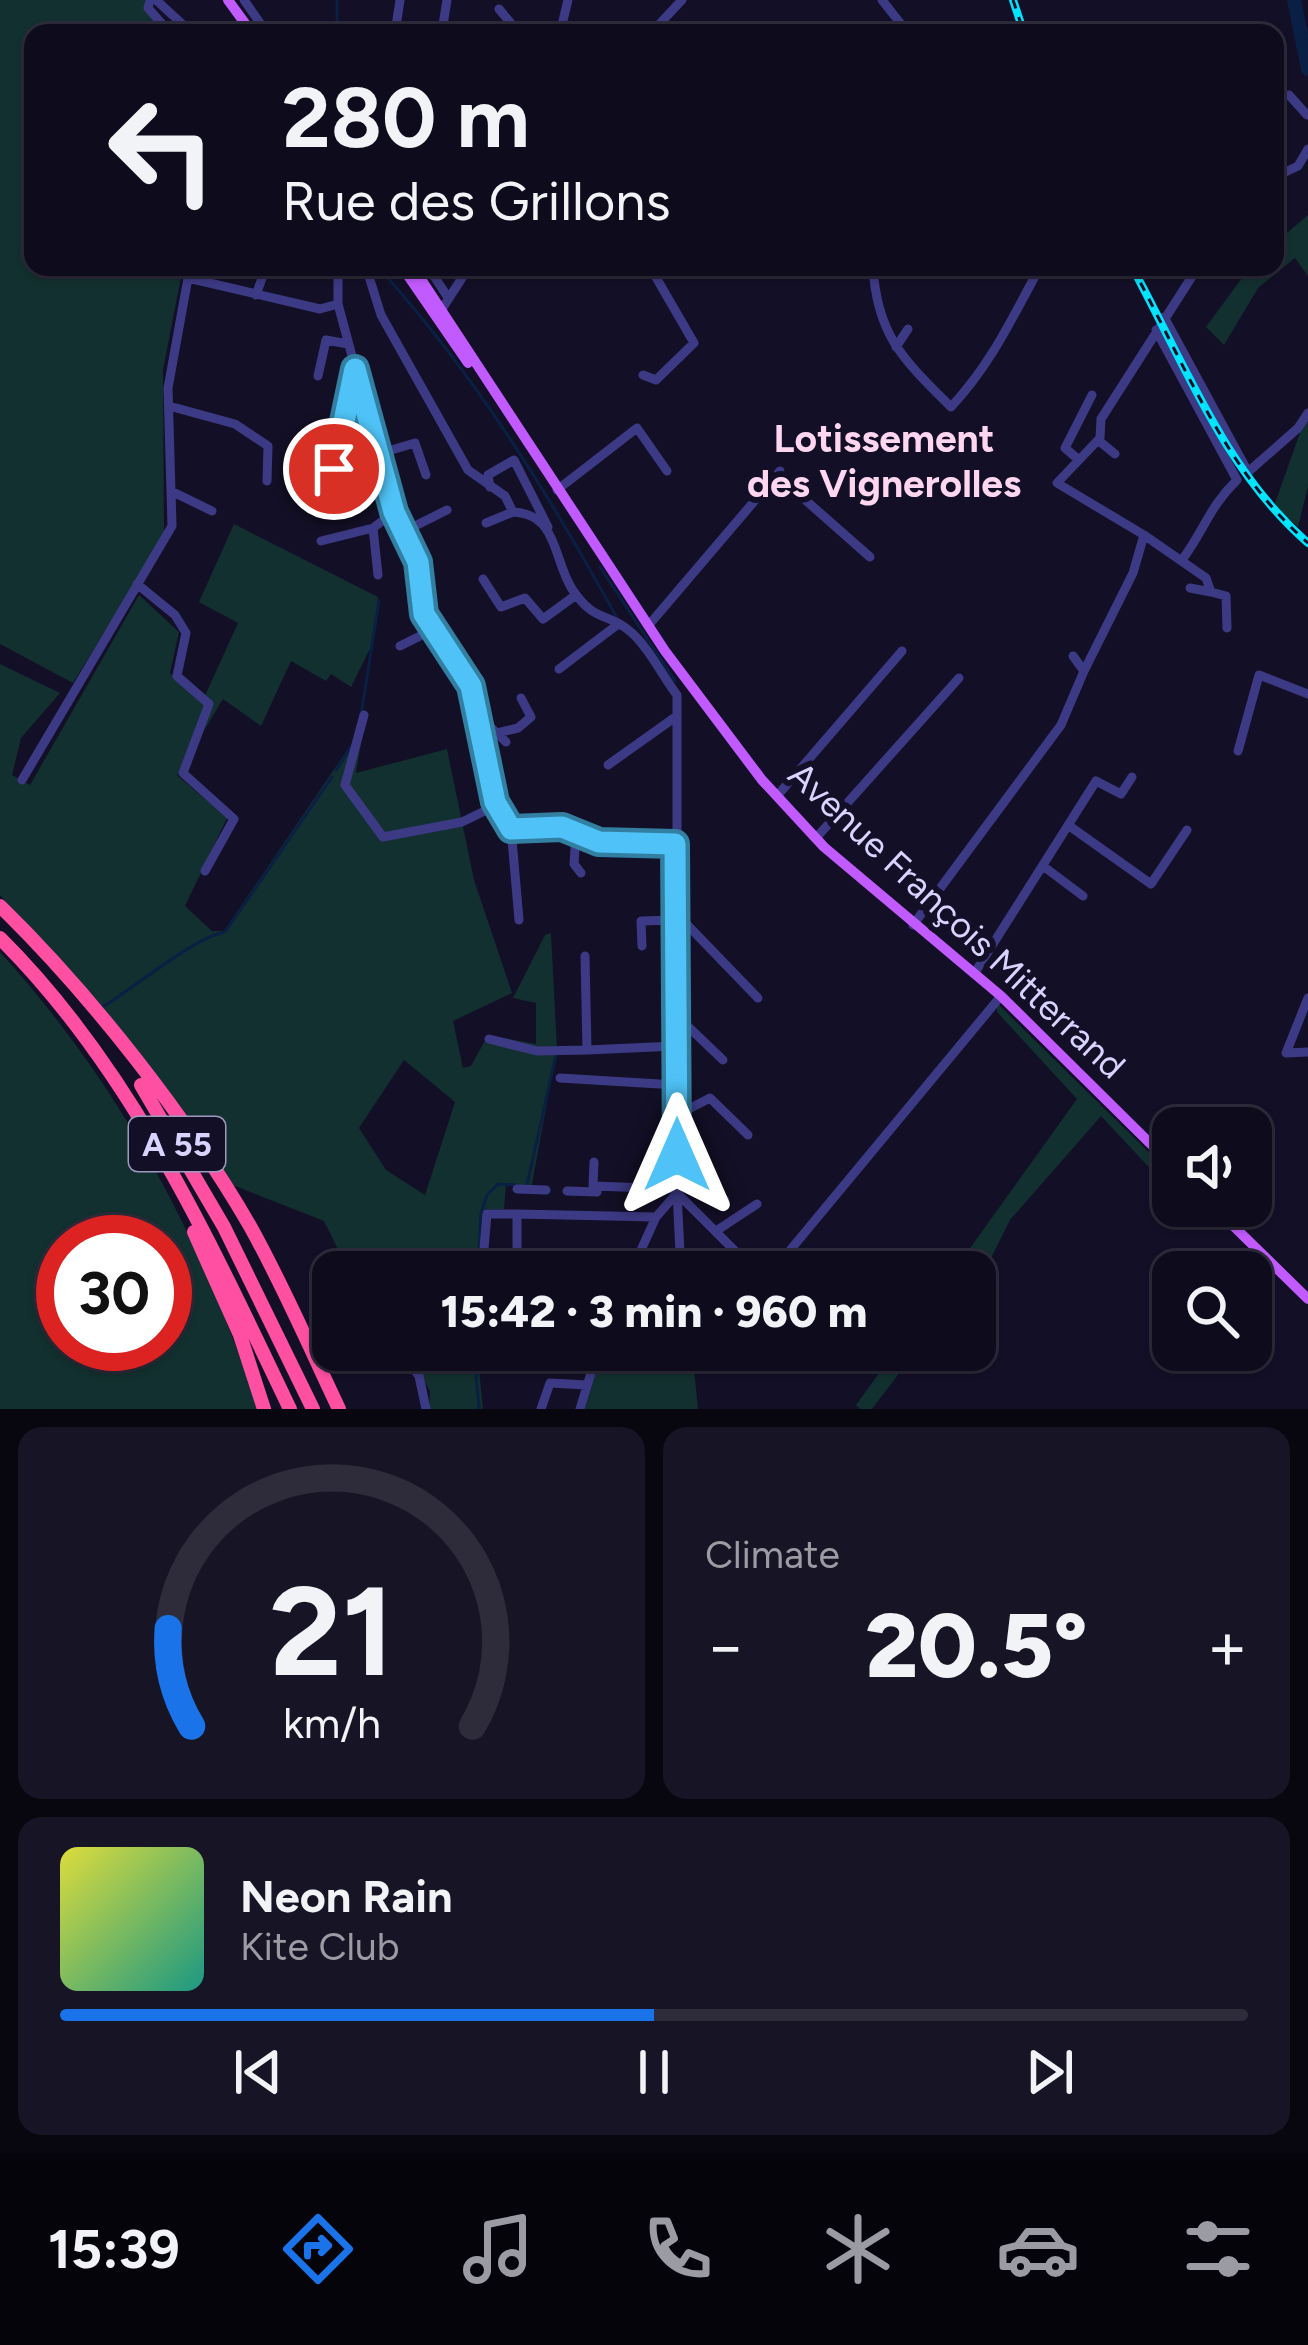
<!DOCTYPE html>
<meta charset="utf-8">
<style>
body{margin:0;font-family:Figtree,sans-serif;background:#171425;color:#f1f3f6;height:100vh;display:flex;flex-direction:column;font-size:45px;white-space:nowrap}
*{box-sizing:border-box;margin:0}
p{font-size:39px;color:#9b9ba3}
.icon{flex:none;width:66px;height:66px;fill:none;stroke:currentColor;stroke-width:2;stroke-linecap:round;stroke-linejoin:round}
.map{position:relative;height:1409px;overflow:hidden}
.side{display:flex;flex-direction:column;gap:18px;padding:18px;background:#08060f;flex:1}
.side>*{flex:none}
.guide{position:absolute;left:24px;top:24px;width:1260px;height:252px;border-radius:24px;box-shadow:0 3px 9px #0004,0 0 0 3px #2e2b3b;background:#0e0b1c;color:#f1f3f6;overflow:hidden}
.fabs{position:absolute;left:1152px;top:1107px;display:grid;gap:24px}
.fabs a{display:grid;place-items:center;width:120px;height:120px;border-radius:24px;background:#0e0b1c;box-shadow:0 3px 9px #0004,0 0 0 3px #2e2b3b;font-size:60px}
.speed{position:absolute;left:36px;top:1215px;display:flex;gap:24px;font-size:60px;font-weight:700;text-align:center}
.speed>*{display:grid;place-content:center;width:156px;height:156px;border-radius:50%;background:#0e0b1c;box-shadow:0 3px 9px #0004,0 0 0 3px #2e2b3b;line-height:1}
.speed .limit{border:18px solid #d22;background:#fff;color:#111}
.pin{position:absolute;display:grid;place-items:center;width:102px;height:102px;color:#fff;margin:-51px;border:6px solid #fff;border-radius:50%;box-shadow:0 3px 12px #0007}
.me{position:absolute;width:132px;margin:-66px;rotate:0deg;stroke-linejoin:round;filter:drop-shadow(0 0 9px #0008)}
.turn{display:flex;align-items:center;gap:42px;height:252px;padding:0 60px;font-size:54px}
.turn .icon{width:156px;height:156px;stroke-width:2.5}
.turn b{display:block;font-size:84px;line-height:102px}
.big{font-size:90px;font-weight:800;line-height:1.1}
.side .tile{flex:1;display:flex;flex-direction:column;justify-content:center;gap:18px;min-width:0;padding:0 42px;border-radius:24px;background:#171425}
.side .dial{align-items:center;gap:0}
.dial svg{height:312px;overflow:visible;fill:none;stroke:#2e2b3b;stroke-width:7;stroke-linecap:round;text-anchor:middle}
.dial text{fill:#f1f3f6;stroke:none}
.song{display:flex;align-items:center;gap:36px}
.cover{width:144px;height:144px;border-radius:18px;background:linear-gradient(135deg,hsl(60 70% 55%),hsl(170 70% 35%))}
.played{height:12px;border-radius:6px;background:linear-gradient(90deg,#1a73e8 50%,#2e2b3b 50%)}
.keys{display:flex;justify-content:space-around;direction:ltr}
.heat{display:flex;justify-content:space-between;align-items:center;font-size:66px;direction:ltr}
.side .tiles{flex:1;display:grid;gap:18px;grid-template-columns:1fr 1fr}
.tile:last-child{grid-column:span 2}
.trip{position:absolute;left:312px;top:1251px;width:684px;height:120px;border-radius:24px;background:#0e0b1c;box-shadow:0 3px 9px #0004,0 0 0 3px #2e2b3b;font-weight:800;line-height:120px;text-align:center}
.tab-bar{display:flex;height:192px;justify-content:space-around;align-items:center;background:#06040b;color:#9b9ba3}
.tab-bar .icon{width:84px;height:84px}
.tab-bar .current{color:#1a73e8}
.tab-bar b{font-size:54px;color:#f1f3f6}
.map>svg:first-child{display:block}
.green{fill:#12302f;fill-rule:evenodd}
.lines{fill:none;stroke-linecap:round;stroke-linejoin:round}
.stream{stroke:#0a1f44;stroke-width:3}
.river{stroke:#0a1f44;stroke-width:14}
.minor{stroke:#3d3a85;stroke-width:9}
.major{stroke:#c25bff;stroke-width:10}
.highway{stroke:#ff4fa3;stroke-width:14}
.rail-casing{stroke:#00e5ff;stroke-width:8}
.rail{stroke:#130f26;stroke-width:3;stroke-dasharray:9;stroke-linecap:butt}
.route-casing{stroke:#337fa1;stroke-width:30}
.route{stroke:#4fc3f7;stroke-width:21}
.labels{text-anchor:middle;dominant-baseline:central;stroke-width:12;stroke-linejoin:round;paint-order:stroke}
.shield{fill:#130f26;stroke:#9e99be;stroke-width:3}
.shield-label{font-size:33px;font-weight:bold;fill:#d9d4ff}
.street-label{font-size:36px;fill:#d9d4ff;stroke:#130f26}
.neighbourhood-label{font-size:39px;font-weight:bold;fill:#ffd6f0;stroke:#130f26}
</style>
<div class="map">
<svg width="1308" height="1409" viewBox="0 0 1308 1409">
<rect width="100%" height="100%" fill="#130f26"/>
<path class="green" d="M 0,0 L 145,0 L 165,33 L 33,33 L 33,267 L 183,267 L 163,370 L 164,535 L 73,683 L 0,644 Z
M 1308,215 L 1308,276 L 1295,258 L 1258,288 L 1224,345 L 1206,327 L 1250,267 L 1275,267 L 1275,233 L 1281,238 Z
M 1308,410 L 1308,486 L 1298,527 L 1274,506 Z
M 234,524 L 378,597 L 373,643 L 351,687 L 331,674 L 326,681 L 291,661 L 261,726 L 223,699 L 177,775 L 227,818 L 185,906 L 212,931 L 224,931 L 354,740 L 366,713 L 356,773 L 447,749 L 474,880 L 512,993 L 453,1021 L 463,1068 L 471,1066 L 488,1035 L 536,1044 L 536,1003 L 513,998 L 545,935 L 551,933 L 557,1049 L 531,1189 L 506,1185 L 504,1209 L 485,1209 L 482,1272 L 349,1272 L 324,1221 L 230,1184 L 104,1013 L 0,895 L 0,664 L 60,693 L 21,738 L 12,775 L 30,785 L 139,595 L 179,632 L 170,673 L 203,700 L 238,623 L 199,602 ZM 404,1060 L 455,1102 L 425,1195 L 386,1170 L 359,1128 Z
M 0,952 C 121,1085 202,1239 258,1409 L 0,1409 ZM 63,1242 L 165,1242 L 165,1344 L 63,1344 Z
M 997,1003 L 1173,1176 L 1173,1193 L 1101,1116 L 1010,1220 L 975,1290 L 975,1272 L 953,1272 L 1077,1099 L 997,1012 Z
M 407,1350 L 477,1350 L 483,1409 L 429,1409 L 430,1391 Z
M 601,1350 L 692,1350 L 698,1409 L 585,1409 Z
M 896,1350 L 924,1350 L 913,1355 L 872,1409 L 860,1409 L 856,1405 Z"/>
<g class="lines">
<path class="stream" d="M 337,0 L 337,33
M 378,267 C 474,373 547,491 616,616
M 600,567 L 675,681
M 361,715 L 379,601
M 336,770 L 352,746
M 104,1006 C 135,987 195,937 225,932 L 332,777
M 527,1185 L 556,1055
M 479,1252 L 481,1214 L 487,1195 L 498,1184 L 517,1185
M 474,1350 L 479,1409"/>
<path class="river" d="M 1294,0 L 1308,69"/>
<path class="minor" d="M 150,0 L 148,8 L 170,33
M 156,0 L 192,33
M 244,0 L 267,33
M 882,0 L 908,33
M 499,9 L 519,33
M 443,25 L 447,0
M 395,33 L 400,0
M 560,33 L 568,0
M 651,33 L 682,0
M 1275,96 L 1289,95 L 1307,115
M 1275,177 L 1298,166 L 1308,149
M 338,267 L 338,304 L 394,512 L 418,562 L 424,614 L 471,686 L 495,802 L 511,828 L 519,920
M 366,267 L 381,315 L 468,470 L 505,496 L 513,512 C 558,514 553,559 572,589 C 595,624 608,611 632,633 C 649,648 663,677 677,695 L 677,1193 L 756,1272
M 428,267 L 447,296
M 873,267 C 877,336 904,360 951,407 C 992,363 1012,318 1040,267
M 188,278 L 320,309 L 338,304
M 256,295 L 266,267
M 442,309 L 469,267
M 1164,317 L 1248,472 L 1298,428 L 1308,413
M 1156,330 L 1237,480 C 1209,507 1205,529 1182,560
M 896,347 L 908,329
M 643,375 L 656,380 L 694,343 L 650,267
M 318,376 L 326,340 L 348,344
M 169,406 L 235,424 L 268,446 L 267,481
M 1098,440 L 1115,454
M 378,454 L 415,443 L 426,475
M 1079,460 L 1065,448 L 1092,395
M 334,469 L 354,375
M 777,475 L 870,557
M 490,487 L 488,475 L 514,460 L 548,527
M 557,490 L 637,428 L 667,471
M 171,491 L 212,511
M 486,523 L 513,512
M 400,525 L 415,526 L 447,510
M 373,528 L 378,575
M 1144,535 L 1206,578 L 1211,592 L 1226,596 L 1227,628
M 321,541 L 373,528 L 394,512
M 483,579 L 501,607 L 525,598 L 543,619 L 576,595
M 137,584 L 175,615 L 186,633 L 177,676 L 209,704 L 183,773 L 234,819 L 205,871
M 1190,588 L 1211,592
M 648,626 L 780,471
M 400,646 L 432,630
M 559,669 L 617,625
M 1084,671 L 1133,573 L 1144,535 L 1057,483 L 1100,438 L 1101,419 L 1198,267
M 476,713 L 506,742
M 364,715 L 345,785 L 383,837 L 462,822 L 497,805
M 497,733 L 518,728 L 531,717 L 521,698
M 1238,751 L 1259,675 L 1308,694
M 608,765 L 674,718
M 22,780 L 172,526 L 168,388 L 190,267
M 777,796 L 902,651
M 1068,825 L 1151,884 L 1187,830
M 511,828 L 562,827 L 600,842 L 675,844
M 576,833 L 574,864 L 581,873
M 816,838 L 959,678
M 1043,866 L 1083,896
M 675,912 L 758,998
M 913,925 L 1061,725 L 1084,671 L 1073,656
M 642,946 L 641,921 L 675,920
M 585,956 L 587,1050 L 676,1046
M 974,974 L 1096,781 L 1121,794 L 1132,777
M 1308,998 L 1286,1053 L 1308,1052
M 676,1015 L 723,1060
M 489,1039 L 537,1051 L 587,1050
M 560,1078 L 676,1085
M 677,1115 L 710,1098 L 748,1135
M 677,1155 L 725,1200
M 594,1162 L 593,1186 L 677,1189
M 517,1189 L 546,1190
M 567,1191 L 597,1192
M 677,1193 L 681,1272
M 716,1231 L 757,1204
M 482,1272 L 487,1214 L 517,1214
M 517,1272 L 517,1214 L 656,1217
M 631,1272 L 656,1217 L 677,1193
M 772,1272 L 1001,996
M 400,1351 L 419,1376 L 426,1409
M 541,1409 L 550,1383 L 587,1385
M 580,1409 L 598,1350"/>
<path class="major" d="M 228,0 L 252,33
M 402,267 L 468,363
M 413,267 L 665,651 L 762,780 L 824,847 L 1001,996 L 1173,1166
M 1213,1206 L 1308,1299"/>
<path class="highway" d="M 0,906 C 90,994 187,1117 250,1226 C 283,1285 310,1348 339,1409
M 0,938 C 132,1069 211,1244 290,1409
M 141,1085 L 224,1227 L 313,1409
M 194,1232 L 240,1335 L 264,1409"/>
<g class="rail-casing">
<path id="rail" d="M 1013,0 L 1024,33
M 1132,267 C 1184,362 1224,470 1308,543"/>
</g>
<use href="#rail" class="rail"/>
</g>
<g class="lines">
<g class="route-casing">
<path id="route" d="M 334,469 L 355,369 L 394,512 L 418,562 L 424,614 L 471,686 L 495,802 L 511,829 L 562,827 L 599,842 L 675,844 L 677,1155"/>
</g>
<use href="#route" class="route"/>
</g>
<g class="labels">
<rect class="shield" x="129" y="1117" width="96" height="54" rx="9"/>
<g class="shield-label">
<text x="177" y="1144">A 55</text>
</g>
<g class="street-label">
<text transform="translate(957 920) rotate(43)">Avenue François Mitterrand</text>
</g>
<g class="neighbourhood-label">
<text x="884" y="438">Lotissement<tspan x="884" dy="45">des Vignerolles</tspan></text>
</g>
</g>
</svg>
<div class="fabs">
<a><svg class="icon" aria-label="sound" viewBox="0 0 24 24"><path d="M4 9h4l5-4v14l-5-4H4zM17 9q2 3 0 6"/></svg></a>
<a><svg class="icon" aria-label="search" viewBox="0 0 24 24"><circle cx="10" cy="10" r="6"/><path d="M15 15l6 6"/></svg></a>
</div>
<div class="speed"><div class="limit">30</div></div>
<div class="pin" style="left:334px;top:469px;background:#d93025"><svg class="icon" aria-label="arrive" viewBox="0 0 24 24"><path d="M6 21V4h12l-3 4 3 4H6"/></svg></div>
<svg class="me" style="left:677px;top:1155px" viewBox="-20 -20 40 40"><path d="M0-17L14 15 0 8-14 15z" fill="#4fc3f7" stroke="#fff" stroke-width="4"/></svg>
<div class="trip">15:42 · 3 min · 960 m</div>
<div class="guide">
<div class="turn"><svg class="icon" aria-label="left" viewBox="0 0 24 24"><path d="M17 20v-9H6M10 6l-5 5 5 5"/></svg><div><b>280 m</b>Rue des Grillons</div></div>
</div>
</div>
<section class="side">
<div class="tiles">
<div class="tile dial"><svg viewBox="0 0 100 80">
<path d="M14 69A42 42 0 1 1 86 69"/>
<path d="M14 69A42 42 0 0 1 8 44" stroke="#1a73e8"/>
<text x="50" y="56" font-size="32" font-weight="700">21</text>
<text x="50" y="72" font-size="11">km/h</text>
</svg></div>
<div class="tile"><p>Climate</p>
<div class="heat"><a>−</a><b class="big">20.5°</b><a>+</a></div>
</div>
<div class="tile">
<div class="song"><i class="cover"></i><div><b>Neon Rain</b><p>Kite Club</p></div></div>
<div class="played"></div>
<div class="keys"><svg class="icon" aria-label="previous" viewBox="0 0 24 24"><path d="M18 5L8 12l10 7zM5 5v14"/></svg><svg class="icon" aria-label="pause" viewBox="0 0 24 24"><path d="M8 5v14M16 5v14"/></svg><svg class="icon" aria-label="next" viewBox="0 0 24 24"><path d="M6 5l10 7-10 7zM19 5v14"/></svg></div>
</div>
</div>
</section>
<nav class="tab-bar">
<b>15:39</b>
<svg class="icon current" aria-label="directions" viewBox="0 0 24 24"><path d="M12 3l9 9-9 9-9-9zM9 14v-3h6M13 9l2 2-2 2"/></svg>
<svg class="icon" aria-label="music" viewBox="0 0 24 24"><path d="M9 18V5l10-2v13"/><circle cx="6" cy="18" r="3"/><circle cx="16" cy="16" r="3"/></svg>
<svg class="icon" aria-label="phone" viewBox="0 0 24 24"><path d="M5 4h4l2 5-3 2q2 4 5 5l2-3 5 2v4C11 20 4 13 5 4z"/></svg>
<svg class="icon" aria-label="climate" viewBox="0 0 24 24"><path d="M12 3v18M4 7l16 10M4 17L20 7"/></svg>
<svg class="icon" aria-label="car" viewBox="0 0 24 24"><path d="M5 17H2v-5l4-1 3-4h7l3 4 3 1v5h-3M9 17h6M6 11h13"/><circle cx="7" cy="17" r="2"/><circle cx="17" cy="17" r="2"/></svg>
<svg class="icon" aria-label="filters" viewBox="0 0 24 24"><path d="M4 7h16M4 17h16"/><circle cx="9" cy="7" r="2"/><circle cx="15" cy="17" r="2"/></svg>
</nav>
